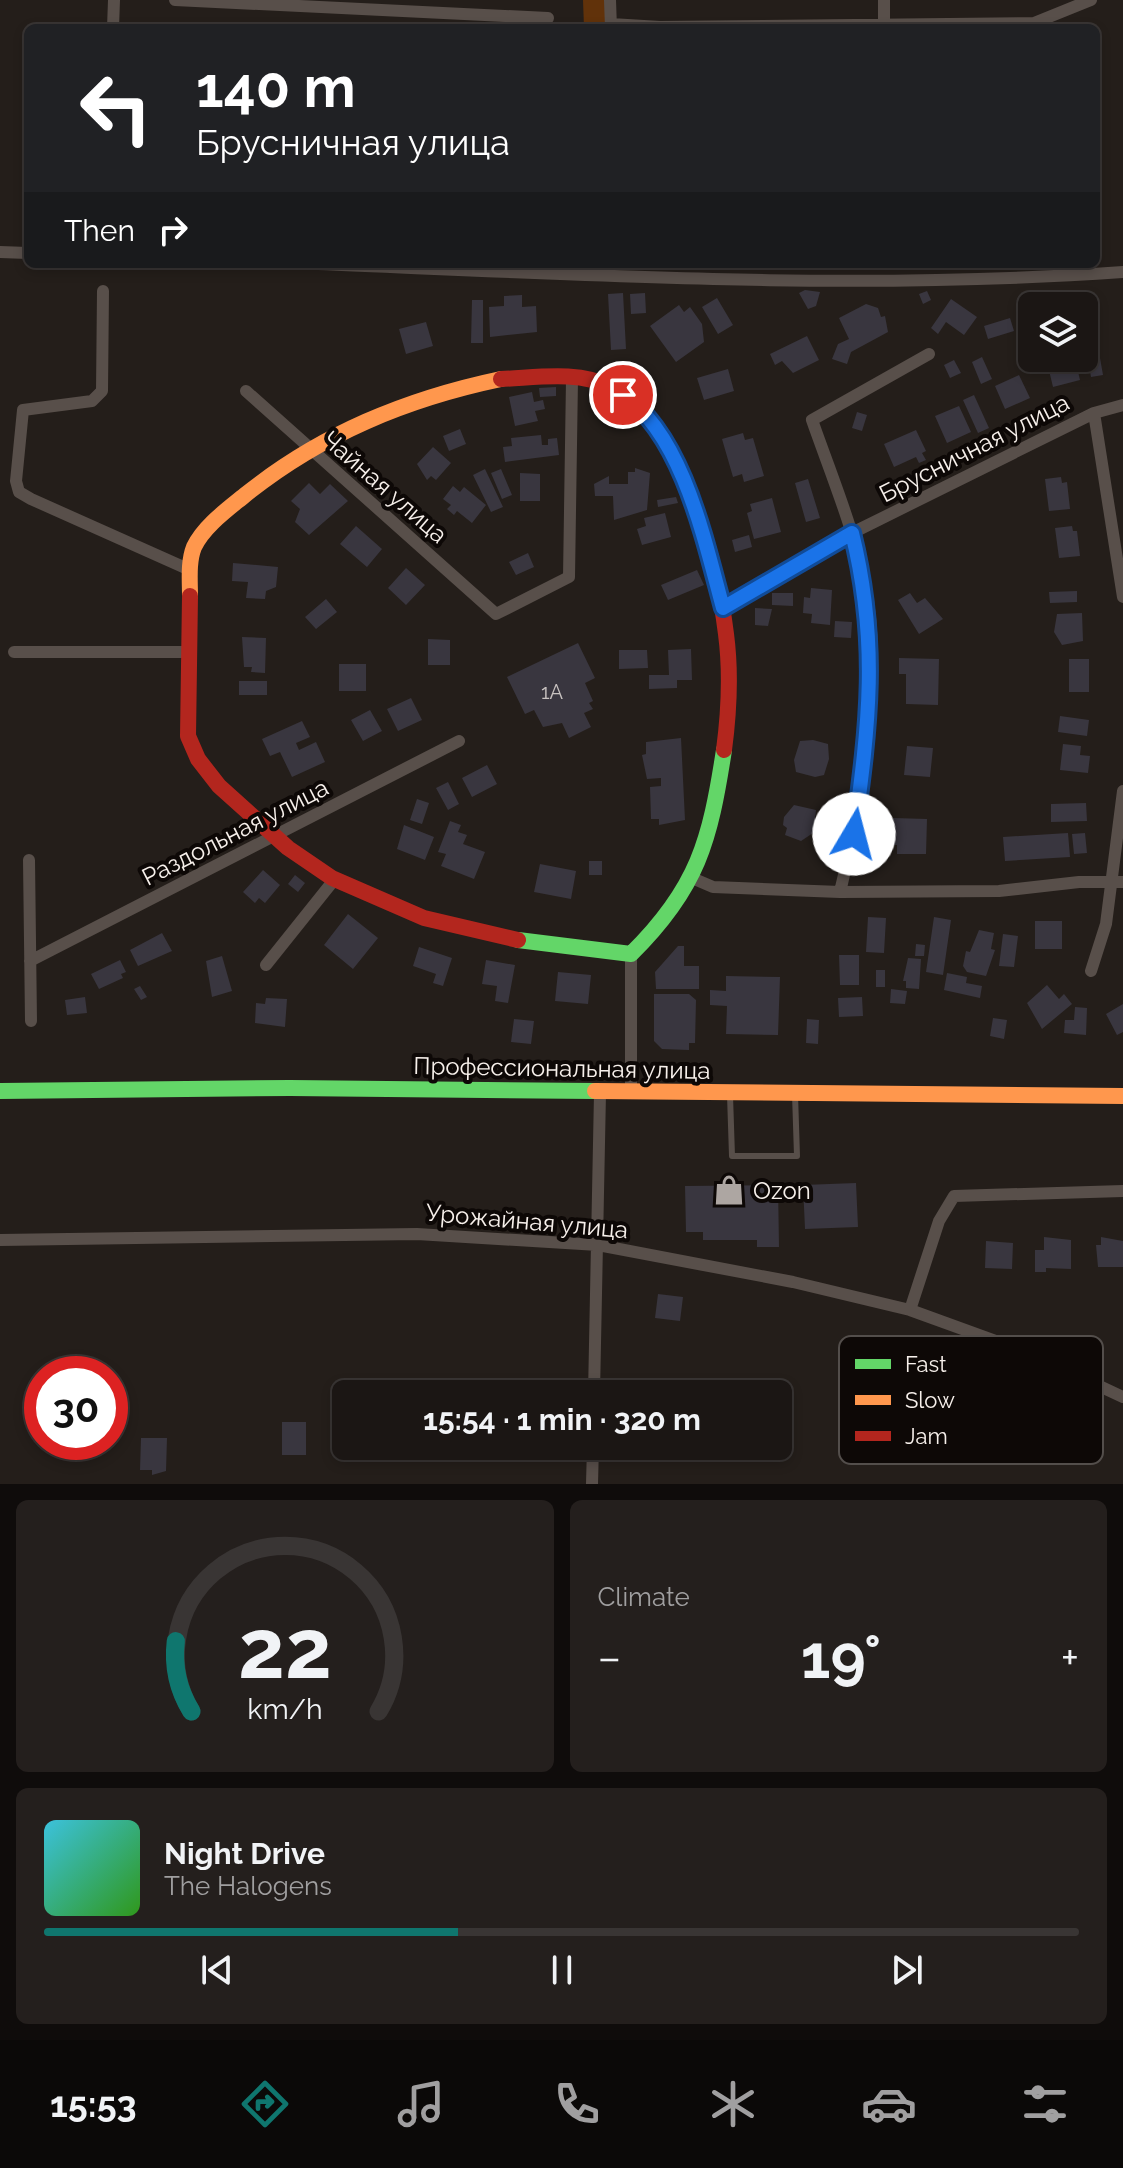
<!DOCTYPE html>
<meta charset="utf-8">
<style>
body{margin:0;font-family:Raleway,sans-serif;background:#241f1d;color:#f1f3f6;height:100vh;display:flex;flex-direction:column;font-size:30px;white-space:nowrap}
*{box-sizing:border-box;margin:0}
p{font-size:26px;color:#a09fa0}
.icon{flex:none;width:44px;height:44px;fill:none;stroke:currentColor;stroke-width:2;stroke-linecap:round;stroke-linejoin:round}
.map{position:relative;height:1484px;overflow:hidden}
.sheet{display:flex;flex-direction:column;gap:16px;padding:16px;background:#0f0c0b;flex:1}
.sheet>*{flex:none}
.hud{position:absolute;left:24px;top:24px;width:1076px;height:244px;border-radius:12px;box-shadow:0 4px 12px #0003,0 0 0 2px #393534;background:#202124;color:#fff;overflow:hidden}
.buttons{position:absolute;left:1018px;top:292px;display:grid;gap:16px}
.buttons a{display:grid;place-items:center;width:80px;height:80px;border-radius:12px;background:#1b1614;box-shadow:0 4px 12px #0003,0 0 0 2px #393534;font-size:40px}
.speed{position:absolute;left:24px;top:1356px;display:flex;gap:16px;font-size:40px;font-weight:700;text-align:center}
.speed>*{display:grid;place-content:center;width:104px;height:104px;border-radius:50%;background:#1b1614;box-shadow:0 4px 12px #0003,0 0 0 2px #393534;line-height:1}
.speed .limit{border:12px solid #d22;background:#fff;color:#111}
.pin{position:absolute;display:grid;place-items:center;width:68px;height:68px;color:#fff;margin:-34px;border:4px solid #fff;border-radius:50%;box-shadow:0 2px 8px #0007}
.me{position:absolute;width:88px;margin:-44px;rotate:8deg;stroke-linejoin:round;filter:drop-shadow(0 0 6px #0008)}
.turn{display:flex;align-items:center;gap:28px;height:168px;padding:0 40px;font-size:36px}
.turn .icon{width:104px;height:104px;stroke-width:2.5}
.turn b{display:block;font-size:56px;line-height:68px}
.then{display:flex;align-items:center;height:76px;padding:0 40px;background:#0003;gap:16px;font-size:30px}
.big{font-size:60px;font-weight:700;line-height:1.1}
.sheet .tile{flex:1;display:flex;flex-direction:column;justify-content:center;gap:12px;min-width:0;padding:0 28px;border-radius:12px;background:#241f1d}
.sheet .dial{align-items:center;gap:0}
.dial svg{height:208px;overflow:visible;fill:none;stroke:#393534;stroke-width:7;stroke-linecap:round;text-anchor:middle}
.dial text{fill:#f1f3f6;stroke:none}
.song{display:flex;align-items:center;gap:24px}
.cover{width:96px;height:96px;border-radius:12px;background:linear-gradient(135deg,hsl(190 70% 55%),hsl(110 70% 35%))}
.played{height:8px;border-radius:4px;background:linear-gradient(90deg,#0f766e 40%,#393534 40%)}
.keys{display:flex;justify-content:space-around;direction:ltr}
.heat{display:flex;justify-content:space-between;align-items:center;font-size:44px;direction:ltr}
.sheet .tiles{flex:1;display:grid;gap:16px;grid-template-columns:1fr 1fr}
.tile:last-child{grid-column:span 2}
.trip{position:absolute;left:332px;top:1380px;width:460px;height:80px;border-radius:12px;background:#1b1614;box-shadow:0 4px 12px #0003,0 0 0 2px #393534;font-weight:700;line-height:80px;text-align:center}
.tabs{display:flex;height:128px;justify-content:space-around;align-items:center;background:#0b0908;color:#a09fa0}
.tabs .icon{width:56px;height:56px}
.tabs .active{color:#0f766e}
.tabs b{font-size:36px;color:#f1f3f6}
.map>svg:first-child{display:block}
.forest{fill:#61320a}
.building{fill:#39363f}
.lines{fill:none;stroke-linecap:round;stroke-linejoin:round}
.lane{stroke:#584f4a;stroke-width:6}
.street{stroke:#584f4a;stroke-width:12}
.fast{stroke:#63d668;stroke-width:16}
.slow{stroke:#ff974d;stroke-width:16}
.jam{stroke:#b3261e;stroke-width:16}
.route-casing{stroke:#114b97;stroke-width:20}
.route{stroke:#1a73e8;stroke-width:14}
.labels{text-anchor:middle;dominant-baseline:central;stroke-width:8;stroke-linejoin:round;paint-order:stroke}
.number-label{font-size:20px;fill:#c8c2c0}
.street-label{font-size:24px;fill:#f7f0eb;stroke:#0d0806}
.poi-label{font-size:24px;fill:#f7f0eb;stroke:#0d0806;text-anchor:start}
.key{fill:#0d0806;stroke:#534e4b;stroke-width:2}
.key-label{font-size:22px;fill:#f7f0eb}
</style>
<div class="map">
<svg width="1123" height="1484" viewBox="0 0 1123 1484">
<rect width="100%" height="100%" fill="#241e1a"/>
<path class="forest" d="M 583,0 L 612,0 L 612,28 L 584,28 Z"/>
<path class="building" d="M 805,290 L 820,292 L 816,306 L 808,309 L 799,293 Z
M 927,291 L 931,300 L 923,304 L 919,294 Z
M 623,293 L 626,349 L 611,350 L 608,294 Z
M 645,293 L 646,313 L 631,314 L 630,294 Z
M 522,295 L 522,307 L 536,306 L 537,332 L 490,337 L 489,307 L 504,306 L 504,296 Z
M 717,298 L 733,325 L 718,334 L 702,307 Z
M 951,299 L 977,317 L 964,335 L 946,322 L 938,334 L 931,328 Z
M 472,300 L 483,300 L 483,343 L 471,343 Z
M 866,304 L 878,308 L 881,317 L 885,316 L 888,332 L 851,352 L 847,364 L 832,359 L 838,344 L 849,339 L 839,318 Z
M 679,305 L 684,312 L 690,307 L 702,324 L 704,342 L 676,362 L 650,326 Z
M 1010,318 L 1014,331 L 988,339 L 984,326 Z
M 426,322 L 433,346 L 406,354 L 399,329 Z
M 1094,331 L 1098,352 L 1084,355 L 1084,333 Z
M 807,336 L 819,360 L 793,373 L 782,361 L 775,365 L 770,354 Z
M 982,357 L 992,379 L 981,384 L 972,362 Z
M 1062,358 L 1065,361 L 1075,359 L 1080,380 L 1053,387 L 1047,362 Z
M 1100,358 L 1103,375 L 1091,377 L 1088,360 Z
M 954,360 L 961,373 L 950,378 L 944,365 Z
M 728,369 L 734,391 L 704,400 L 697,378 Z
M 1019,375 L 1030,398 L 1005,409 L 995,386 Z
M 556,387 L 556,396 L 540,397 L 539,388 Z
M 532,392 L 534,402 L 543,400 L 545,409 L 535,411 L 538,421 L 515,426 L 509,397 Z
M 974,395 L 989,428 L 978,433 L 963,400 Z
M 959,406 L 971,432 L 947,443 L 935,416 Z
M 857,412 L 867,415 L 862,431 L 852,428 Z
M 460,429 L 466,444 L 449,451 L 443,436 Z
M 916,430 L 926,451 L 922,453 L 926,460 L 919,463 L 916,457 L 894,467 L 884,444 Z
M 743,433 L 745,440 L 753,438 L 764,476 L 744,482 L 742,474 L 733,477 L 722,439 Z
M 541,435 L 542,445 L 548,445 L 548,439 L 557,438 L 559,455 L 505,462 L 503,447 L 512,446 L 511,438 Z
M 433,447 L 451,463 L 436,480 L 431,476 L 427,480 L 417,464 Z
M 635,468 L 650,473 L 647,510 L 614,520 L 613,496 L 595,496 L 594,484 L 609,476 L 609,484 L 628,484 L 628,472 L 635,472 Z
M 485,469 L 503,507 L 491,512 L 473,475 Z
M 501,469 L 512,495 L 502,499 L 491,473 Z
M 520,473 L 540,474 L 540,501 L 520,501 Z
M 1061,477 L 1062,483 L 1067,482 L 1070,509 L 1049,511 L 1045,479 Z
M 808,479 L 820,518 L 806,522 L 795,483 Z
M 309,483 L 320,494 L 330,484 L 348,501 L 309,535 L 295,522 L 300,509 L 291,501 Z
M 453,486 L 460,492 L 464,487 L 486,505 L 472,523 L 457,511 L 454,515 L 447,509 L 451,505 L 443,499 Z
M 676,497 L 678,503 L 658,507 L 657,500 Z
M 772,498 L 781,532 L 754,539 L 747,513 L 752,511 L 750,504 Z
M 665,513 L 671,537 L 642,545 L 637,529 L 646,526 L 644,518 Z
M 356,526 L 382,549 L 367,567 L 340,544 Z
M 1072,526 L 1073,531 L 1077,531 L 1080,556 L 1059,558 L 1055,528 Z
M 749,535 L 752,547 L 735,552 L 732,540 Z
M 528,553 L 534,567 L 516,575 L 509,562 Z
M 233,563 L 278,567 L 276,587 L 266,591 L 265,599 L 246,598 L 248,582 L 232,581 Z
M 406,568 L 425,585 L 406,605 L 388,588 Z
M 697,570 L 704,585 L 668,600 L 661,585 Z
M 811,588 L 832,590 L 830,625 L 811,623 L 812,614 L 803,613 L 804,597 L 810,598 Z
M 1077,591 L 1077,602 L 1050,603 L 1049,592 Z
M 772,593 L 793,593 L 793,606 L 772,605 Z
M 910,593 L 917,603 L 925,598 L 943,619 L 919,634 L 898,600 Z
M 326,599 L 337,612 L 316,629 L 305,617 Z
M 755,608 L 772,609 L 768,626 L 755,625 Z
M 1082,613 L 1083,641 L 1062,645 L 1054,632 L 1057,614 Z
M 835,621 L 852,622 L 851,638 L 834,637 Z
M 242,637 L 266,638 L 265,673 L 251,672 L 252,667 L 244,667 Z
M 428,639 L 450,640 L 450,665 L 428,665 Z
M 578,643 L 595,678 L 585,683 L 593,701 L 589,703 L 593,709 L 584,713 L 591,727 L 569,738 L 562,723 L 543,727 L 534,710 L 525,714 L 507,677 Z
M 691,649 L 692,680 L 677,680 L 677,688 L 649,689 L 649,675 L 669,675 L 668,650 Z
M 619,650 L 647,650 L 648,668 L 619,669 Z
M 899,658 L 939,659 L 938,705 L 906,704 L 906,674 L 899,674 Z
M 1069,659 L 1089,659 L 1089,692 L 1069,692 Z
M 339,664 L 366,664 L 366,691 L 339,691 Z
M 239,681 L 267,681 L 267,695 L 239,695 Z
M 411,698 L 422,720 L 398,731 L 387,709 Z
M 370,710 L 382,731 L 363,741 L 351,720 Z
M 1060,716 L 1089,720 L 1087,736 L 1058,732 Z
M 302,721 L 310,737 L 296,743 L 299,750 L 316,742 L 325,762 L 292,777 L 280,752 L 270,756 L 262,739 Z
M 681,738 L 685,820 L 659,825 L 659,819 L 651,819 L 650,787 L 661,786 L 661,778 L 647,779 L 642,755 L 646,754 L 646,742 Z
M 813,740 L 828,744 L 829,759 L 824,775 L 815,777 L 796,772 L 794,760 L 800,741 Z
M 1063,744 L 1081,746 L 1080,755 L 1090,756 L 1088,773 L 1060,770 Z
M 907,746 L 933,748 L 930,777 L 904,775 Z
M 487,765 L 497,784 L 472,797 L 462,778 Z
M 448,782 L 459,804 L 448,810 L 436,788 Z
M 417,799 L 429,803 L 422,824 L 410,820 Z
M 1086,803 L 1087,821 L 1051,822 L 1051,804 Z
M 794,805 L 816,810 L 815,820 L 819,820 L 819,829 L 801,841 L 785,835 L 787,828 L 783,825 L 784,817 Z
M 893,818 L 927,819 L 926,854 L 897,854 L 897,845 L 892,845 Z
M 450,821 L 461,825 L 458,832 L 467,835 L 463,844 L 485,852 L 474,879 L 441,866 L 446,854 L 438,852 Z
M 404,825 L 434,837 L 425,860 L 397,849 Z
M 1068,833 L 1070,857 L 1005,861 L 1003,837 Z
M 1085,833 L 1087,853 L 1074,854 L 1072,834 Z
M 589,861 L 602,861 L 602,875 L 589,875 Z
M 540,864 L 576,871 L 571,899 L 534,892 Z
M 263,870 L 280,885 L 265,903 L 259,898 L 255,903 L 243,892 Z
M 295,875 L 305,883 L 298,892 L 288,884 Z
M 348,914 L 378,938 L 353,969 L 324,945 Z
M 868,917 L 886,918 L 884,953 L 866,952 Z
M 934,917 L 951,920 L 943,975 L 926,972 Z
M 1035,921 L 1062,921 L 1062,949 L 1035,949 Z
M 979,930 L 994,933 L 991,949 L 995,950 L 986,976 L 967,972 L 963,966 L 966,951 L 970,952 Z
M 162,933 L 172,951 L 138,966 L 130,950 Z
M 1003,934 L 1018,936 L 1014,967 L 999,966 Z
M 916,944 L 925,945 L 924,956 L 915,956 Z
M 678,946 L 684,946 L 684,966 L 699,966 L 699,989 L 656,989 L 655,972 Z
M 419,947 L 452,958 L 443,986 L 433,983 L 436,974 L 413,966 Z
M 839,955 L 859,955 L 859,985 L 840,985 Z
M 222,956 L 232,991 L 212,997 L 206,961 Z
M 908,958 L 921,959 L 919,989 L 906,988 L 906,981 L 903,981 Z
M 120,960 L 126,972 L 121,974 L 123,978 L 99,989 L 91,974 Z
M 486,960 L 515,965 L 508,1003 L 495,1001 L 497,986 L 482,984 Z
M 876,970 L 885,970 L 885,987 L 876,987 Z
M 558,972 L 591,975 L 588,1004 L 555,1001 Z
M 947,973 L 967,977 L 966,983 L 982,986 L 980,998 L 944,990 Z
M 726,976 L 780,977 L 778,1035 L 726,1034 L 727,1006 L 710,1005 L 710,990 L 726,991 Z
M 1047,985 L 1059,999 L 1064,994 L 1072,1004 L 1042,1029 L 1027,1003 Z
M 140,986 L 147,997 L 141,1000 L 134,989 Z
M 891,989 L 907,991 L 905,1004 L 890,1003 Z
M 654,994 L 689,994 L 696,1000 L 695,1043 L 689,1043 L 689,1050 L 662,1049 L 654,1041 Z
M 85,997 L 87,1013 L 67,1015 L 65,1000 Z
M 862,997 L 863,1016 L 839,1017 L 838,998 Z
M 266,998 L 287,999 L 285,1027 L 255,1023 L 256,1003 L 265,1004 Z
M 1123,1004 L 1123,1032 L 1117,1035 L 1106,1014 Z
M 1075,1007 L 1087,1008 L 1086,1035 L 1064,1033 L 1065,1020 L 1074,1020 Z
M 993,1018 L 1007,1020 L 1004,1039 L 990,1036 Z
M 514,1019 L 534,1021 L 531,1044 L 511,1042 Z
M 807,1019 L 819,1020 L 818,1044 L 806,1043 Z
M 856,1183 L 858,1227 L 805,1229 L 803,1185 Z
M 778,1185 L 779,1247 L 757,1247 L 757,1240 L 703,1240 L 703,1232 L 686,1232 L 685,1186 Z
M 1044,1237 L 1071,1240 L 1071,1269 L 1046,1268 L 1046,1272 L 1035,1272 L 1035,1250 L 1044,1250 Z
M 1101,1237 L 1123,1241 L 1123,1267 L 1098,1267 L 1096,1245 L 1101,1245 Z
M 986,1241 L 1013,1243 L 1012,1269 L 985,1268 Z
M 658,1294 L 683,1297 L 680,1321 L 655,1318 Z
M 282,1422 L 306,1422 L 306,1455 L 282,1455 Z
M 141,1438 L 167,1438 L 166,1471 L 152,1475 L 152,1470 L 140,1470 Z"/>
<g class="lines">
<path class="lane" d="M 730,1095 L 732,1156 L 797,1156 L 795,1094"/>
<path class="street" d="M 175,0 L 548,18
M 610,0 L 611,28
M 611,24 L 660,27 L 1034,23 L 1091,0
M 884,26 L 884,0
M 113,28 L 114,0
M 0,252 L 28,253
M 318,264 C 585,275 855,291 1123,272
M 103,291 L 102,391 L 92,401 L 23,410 L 16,481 L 19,492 L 31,499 L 190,570
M 246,391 L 496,614 L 569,577 L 572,379
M 1094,413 L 1123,597
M 723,608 L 852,533 L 1094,413 L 1123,405
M 14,652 L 188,652
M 29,860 L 31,1021
M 692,878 L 713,887 L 840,892 L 999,891 L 1079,882 L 1123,882
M 840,892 C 863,798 884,679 865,583 C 853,527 831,474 812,420 L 929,354
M 30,961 L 459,741
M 266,965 L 334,880
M 1091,971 L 1106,924 L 1123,791
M 631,1092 L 631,954
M 0,1240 L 417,1234 L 598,1245 L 793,1282 L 910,1310 L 1029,1353 L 1123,1397
M 910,1310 L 939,1221 L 954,1196 L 1123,1191
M 594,1394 L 600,1093
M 592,1484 L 593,1446"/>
<path class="fast" d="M 518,940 L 631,954 C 698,888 710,841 724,750
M 0,1091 L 290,1088 L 595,1091"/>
<path class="slow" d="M 190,596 C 190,581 188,562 194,547 C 204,526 228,509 245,495 C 321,434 406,399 501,379
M 595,1091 L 1123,1096"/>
<path class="jam" d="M 501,379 C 534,378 579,370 610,387 C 680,424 717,559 726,634 C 731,672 729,712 724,750
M 190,596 L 188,736 L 198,759 L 219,786 L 288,848 L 332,878 L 424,918 L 518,940"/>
</g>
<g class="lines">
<g class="route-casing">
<path id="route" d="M 623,395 C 683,435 705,542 723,608 L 852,533 C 879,642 869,724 854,834"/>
</g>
<use href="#route" class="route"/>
</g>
<defs>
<g id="shop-bare" transform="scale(2.4)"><path d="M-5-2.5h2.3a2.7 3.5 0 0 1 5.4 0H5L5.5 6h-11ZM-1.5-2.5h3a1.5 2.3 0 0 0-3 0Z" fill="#ada6a2" stroke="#0d0806" stroke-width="2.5" paint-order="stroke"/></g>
</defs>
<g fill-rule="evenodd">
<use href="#shop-bare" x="729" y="1190"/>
</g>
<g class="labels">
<g class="number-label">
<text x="552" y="692">1А</text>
</g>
<g class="street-label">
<text transform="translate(974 448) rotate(-27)">Брусничная улица</text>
<text transform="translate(385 487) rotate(41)">Чайная улица</text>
<text transform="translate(235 832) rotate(-27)">Раздольная улица</text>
<text transform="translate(562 1068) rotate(1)">Профессиональная улица</text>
<text transform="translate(527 1221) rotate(5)">Урожайная улица</text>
</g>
<g class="poi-label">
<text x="753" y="1190">Ozon</text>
</g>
</g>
<rect x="839" y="1336" width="264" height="128" rx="12" class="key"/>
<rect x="855" y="1359" width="36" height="10" fill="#63d668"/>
<rect x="855" y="1395" width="36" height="10" fill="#ff974d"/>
<rect x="855" y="1431" width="36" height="10" fill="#b3261e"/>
<g class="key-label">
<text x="905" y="1372">Fast</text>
<text x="905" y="1408">Slow</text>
<text x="905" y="1444">Jam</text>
</g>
</svg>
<div class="buttons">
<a><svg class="icon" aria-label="layers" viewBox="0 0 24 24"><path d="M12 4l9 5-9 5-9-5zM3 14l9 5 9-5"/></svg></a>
</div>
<div class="speed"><div class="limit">30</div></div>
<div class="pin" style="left:623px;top:395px;background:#d93025"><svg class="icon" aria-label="arrive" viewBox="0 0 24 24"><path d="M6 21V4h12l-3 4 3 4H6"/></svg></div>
<svg class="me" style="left:854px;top:834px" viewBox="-20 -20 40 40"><circle r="19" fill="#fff"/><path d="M0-13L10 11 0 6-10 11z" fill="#1a73e8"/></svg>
<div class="trip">15:54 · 1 min · 320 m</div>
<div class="hud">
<div class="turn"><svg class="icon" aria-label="left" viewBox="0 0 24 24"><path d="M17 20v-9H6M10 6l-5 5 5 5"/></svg><div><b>140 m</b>Брусничная улица</div></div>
<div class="then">Then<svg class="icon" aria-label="right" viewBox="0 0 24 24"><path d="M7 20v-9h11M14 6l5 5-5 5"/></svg></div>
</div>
</div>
<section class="sheet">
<div class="tiles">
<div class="tile dial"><svg viewBox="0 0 100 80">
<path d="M14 69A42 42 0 1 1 86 69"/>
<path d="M14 69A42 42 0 0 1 8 42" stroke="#0f766e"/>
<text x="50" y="56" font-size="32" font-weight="700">22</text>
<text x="50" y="72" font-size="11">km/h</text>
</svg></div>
<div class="tile"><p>Climate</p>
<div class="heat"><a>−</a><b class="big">19°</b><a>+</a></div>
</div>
<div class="tile">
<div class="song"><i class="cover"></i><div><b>Night Drive</b><p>The Halogens</p></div></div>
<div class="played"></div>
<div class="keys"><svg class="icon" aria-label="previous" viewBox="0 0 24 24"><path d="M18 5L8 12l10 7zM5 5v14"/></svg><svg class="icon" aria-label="pause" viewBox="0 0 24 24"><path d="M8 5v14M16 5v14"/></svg><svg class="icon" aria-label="next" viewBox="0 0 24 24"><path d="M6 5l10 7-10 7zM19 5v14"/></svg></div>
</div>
</div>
</section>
<nav class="tabs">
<b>15:53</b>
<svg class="icon active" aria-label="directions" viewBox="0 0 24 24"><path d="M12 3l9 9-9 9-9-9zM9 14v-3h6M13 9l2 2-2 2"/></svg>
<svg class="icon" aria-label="music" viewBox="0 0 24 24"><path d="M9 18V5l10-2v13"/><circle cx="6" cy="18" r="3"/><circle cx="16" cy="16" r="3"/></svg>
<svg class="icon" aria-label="phone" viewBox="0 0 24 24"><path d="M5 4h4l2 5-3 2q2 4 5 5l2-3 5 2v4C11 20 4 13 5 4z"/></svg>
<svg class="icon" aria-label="climate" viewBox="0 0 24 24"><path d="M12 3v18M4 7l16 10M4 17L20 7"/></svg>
<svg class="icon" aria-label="car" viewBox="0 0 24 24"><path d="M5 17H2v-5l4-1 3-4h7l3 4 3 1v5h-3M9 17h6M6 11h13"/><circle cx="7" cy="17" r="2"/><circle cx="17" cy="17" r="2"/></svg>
<svg class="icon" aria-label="filters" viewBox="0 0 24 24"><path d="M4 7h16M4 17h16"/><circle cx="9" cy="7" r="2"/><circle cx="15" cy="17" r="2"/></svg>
</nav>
